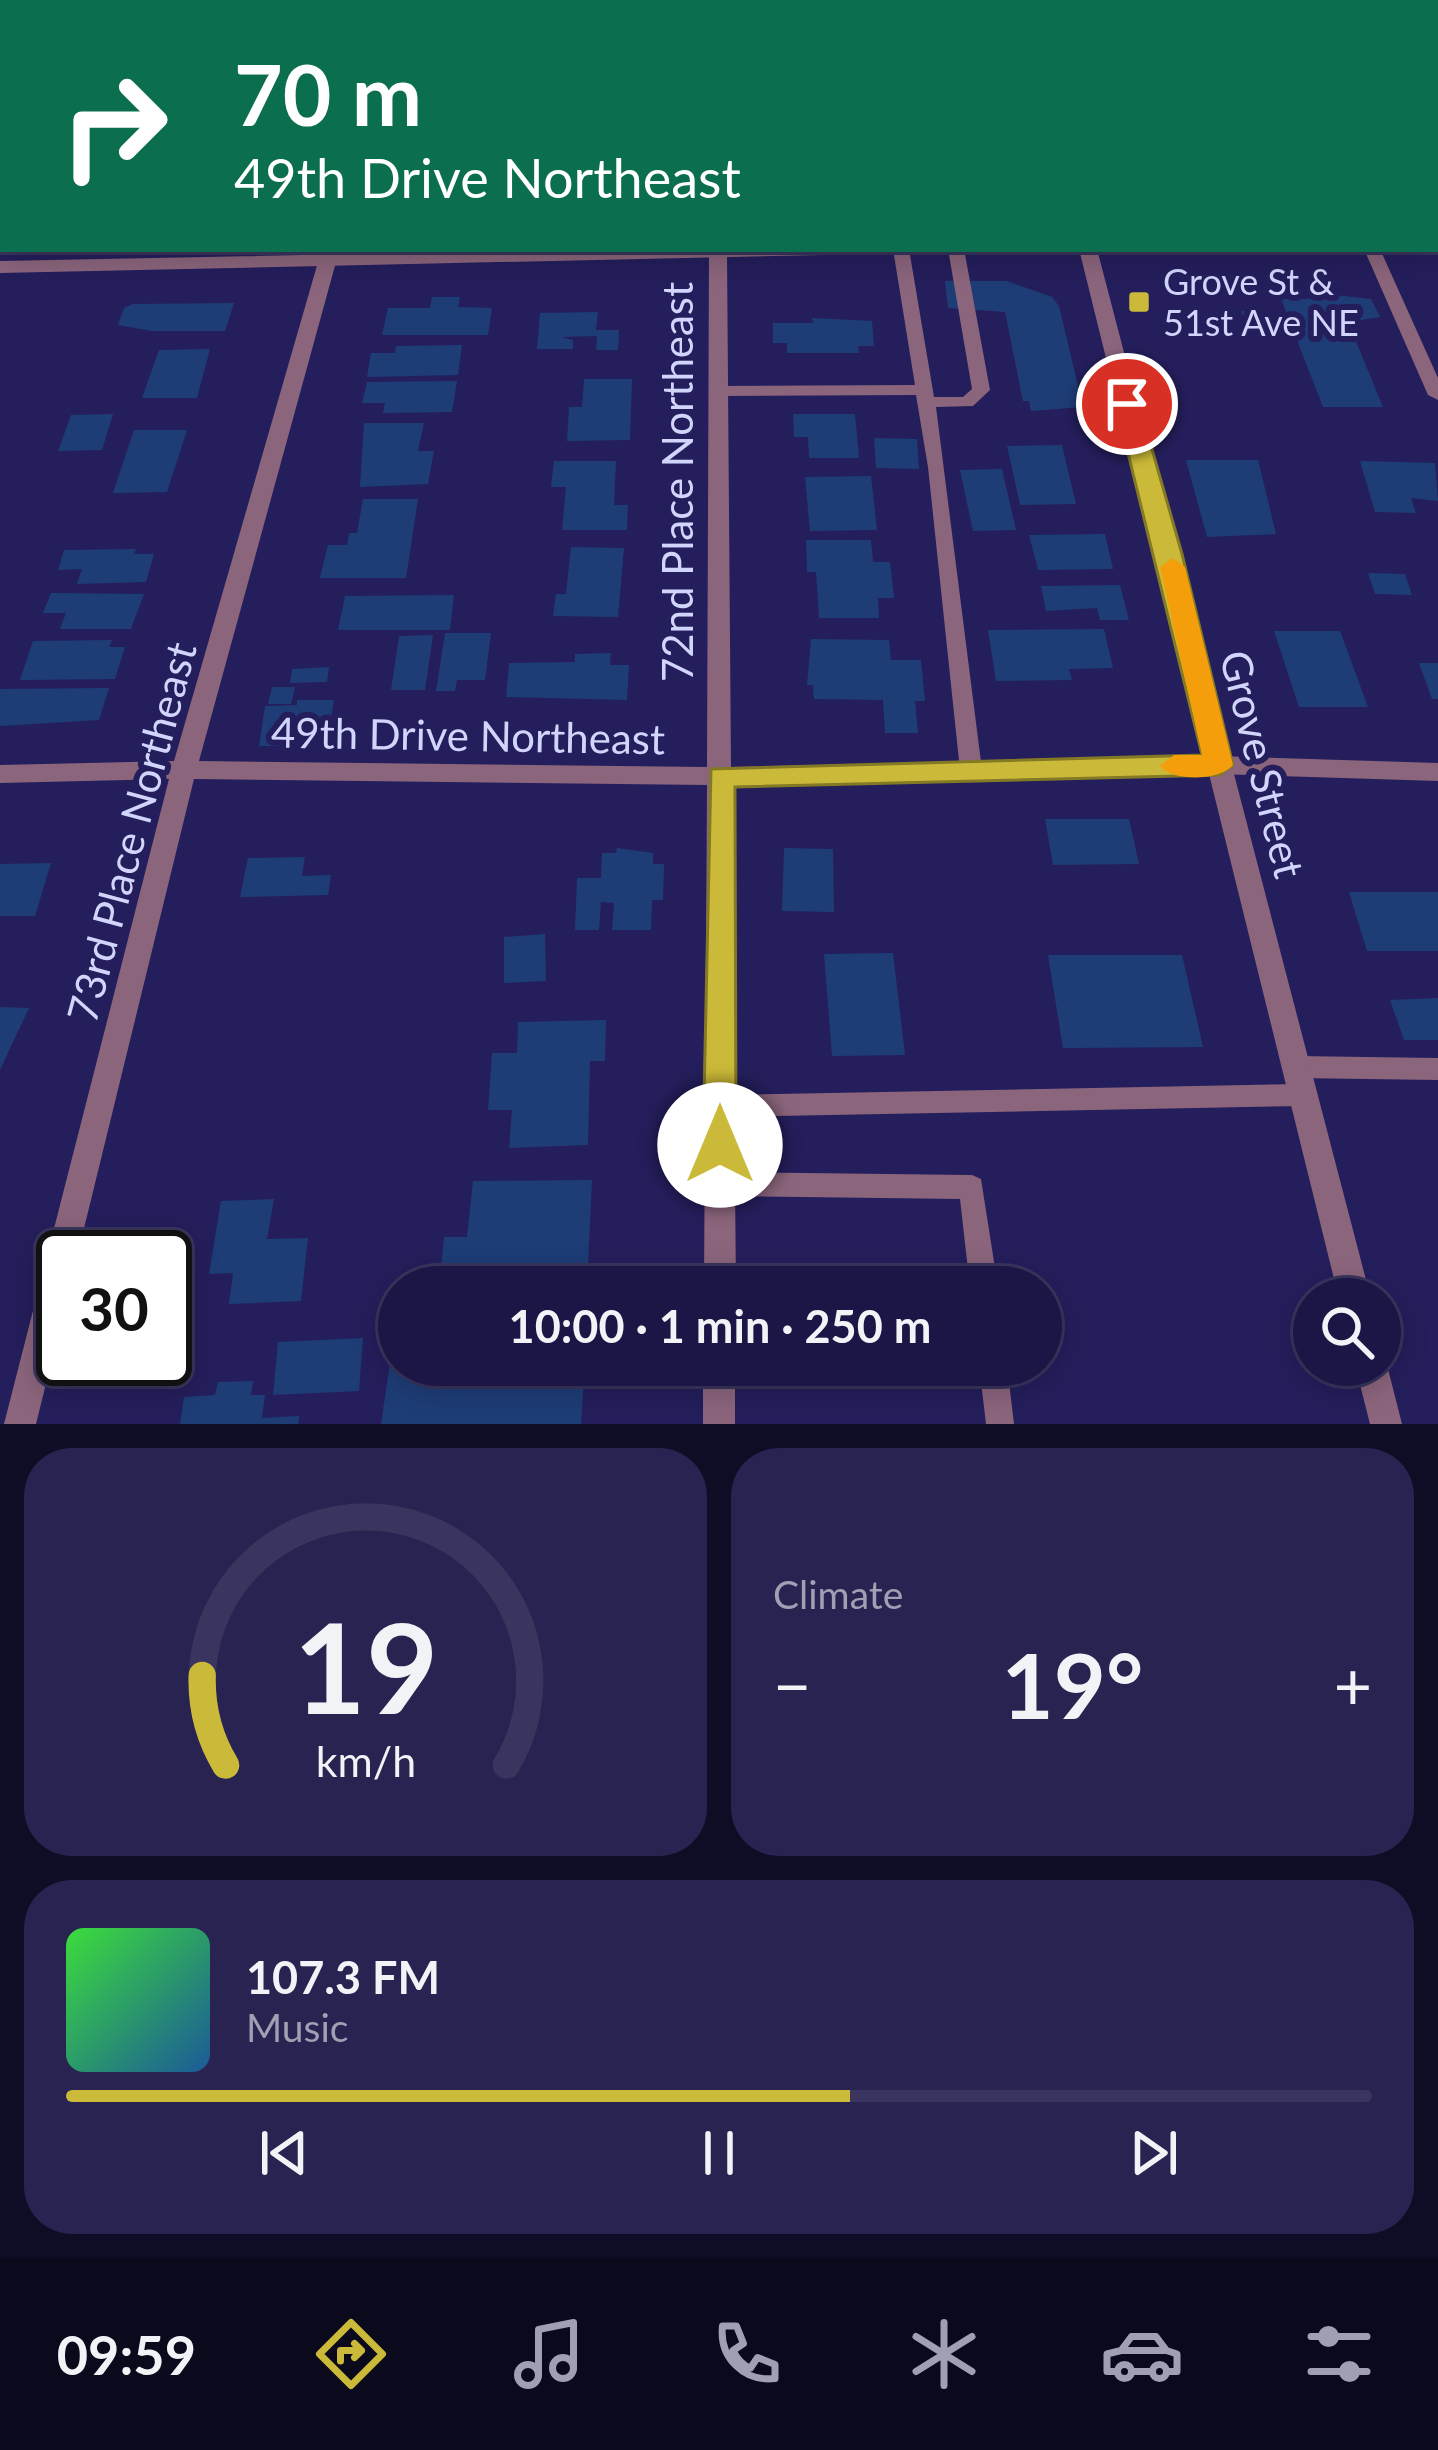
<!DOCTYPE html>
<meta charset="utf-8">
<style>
body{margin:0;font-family:Lato,sans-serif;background:#282350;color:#f1f3f6;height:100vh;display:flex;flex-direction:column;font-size:45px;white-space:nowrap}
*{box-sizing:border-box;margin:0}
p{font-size:39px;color:#a09fb3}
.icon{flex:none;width:66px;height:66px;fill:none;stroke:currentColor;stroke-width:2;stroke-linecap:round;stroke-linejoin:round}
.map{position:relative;height:1424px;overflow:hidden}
.details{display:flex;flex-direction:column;gap:24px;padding:24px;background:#0f0c26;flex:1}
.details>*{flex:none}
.hud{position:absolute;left:0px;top:0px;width:1440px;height:252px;box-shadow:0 6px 30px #0003,0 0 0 3px #39355e;background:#0b6e4f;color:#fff;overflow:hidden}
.fabs{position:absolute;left:1293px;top:1278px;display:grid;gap:24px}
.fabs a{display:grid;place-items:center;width:108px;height:108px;border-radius:50%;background:#1b1645;box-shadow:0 6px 30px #0003,0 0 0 3px #39355e;font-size:60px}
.speed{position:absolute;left:36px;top:1230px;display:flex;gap:24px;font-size:60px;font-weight:700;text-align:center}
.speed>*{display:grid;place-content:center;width:156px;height:156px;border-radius:50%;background:#1b1645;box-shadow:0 6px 30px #0003,0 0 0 3px #39355e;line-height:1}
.speed .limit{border:6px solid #111;border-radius:18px;background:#fff;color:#111}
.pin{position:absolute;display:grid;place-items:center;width:102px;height:102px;color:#fff;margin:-51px;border:6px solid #fff;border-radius:50%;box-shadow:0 3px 12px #0007}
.me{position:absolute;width:132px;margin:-66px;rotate:0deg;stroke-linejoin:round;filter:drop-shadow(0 0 9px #0008)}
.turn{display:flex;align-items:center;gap:42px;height:252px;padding:0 36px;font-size:54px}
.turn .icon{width:156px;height:156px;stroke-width:2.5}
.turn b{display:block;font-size:84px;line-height:102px}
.big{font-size:90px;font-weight:700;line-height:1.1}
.details .widget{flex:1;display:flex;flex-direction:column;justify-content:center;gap:18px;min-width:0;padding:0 42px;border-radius:48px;background:#282350}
.details .dial{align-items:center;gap:0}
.dial svg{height:312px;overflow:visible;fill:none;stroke:#39355e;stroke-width:7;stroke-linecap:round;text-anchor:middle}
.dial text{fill:#f1f3f6;stroke:none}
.song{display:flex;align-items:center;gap:36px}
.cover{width:144px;height:144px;border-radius:18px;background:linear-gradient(135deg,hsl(120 70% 55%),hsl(210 70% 35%))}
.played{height:12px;border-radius:6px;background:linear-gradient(90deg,#cbba39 60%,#39355e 60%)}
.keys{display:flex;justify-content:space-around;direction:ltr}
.heat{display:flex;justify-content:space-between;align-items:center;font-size:66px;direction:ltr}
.details .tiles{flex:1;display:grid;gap:24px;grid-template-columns:1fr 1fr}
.widget:last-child{grid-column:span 2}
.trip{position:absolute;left:378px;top:1266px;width:684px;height:120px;border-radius:60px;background:#1b1645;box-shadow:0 6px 30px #0003,0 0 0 3px #39355e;font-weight:700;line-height:120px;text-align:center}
.tabs{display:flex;height:192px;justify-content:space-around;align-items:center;background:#0b091c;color:#a09fb3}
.tabs .icon{width:84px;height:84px}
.tabs .active{color:#cbba39}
.tabs b{font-size:54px;color:#f1f3f6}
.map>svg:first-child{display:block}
.building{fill:#1e3d77}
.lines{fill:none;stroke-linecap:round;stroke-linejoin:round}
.path{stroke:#6a689c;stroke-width:6;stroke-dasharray:9 4.5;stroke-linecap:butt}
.service{fill:#8b657c;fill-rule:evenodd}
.minor{fill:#8b657c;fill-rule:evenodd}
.tertiary{fill:#8b657c;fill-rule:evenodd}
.route{fill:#cbba39;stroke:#847925;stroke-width:3}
.slow{fill:#f59e0b}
.poi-dot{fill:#cbba39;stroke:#241e5c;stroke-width:4.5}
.labels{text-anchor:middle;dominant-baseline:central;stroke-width:12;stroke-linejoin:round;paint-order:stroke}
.far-poi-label{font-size:36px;fill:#d2d5fb;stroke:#241e5c;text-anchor:start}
.street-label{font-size:42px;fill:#d2d5fb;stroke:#241e5c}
</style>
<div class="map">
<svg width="1438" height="1424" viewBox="0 0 1438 1424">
<rect width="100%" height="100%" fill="#241e5c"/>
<path class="building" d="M 945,281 L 1007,281 L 1052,297 L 1059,306 L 1083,407 L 1031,411 L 1029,401 L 1023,401 L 1005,312 L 948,308 Z
M 1317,293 L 1371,299 L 1380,317 L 1348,322 L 1383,407 L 1323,407 L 1281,299 L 1307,299 Z
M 432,297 L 460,297 L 458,307 L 492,308 L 488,335 L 382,335 L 388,308 L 430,308 Z
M 234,303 L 225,331 L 152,331 L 118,325 L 124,308 L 133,304 Z
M 1261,310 L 1270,331 L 1249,332 L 1241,311 Z
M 598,312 L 596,330 L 619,330 L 618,350 L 596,350 L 597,336 L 561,337 L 573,340 L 573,349 L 537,349 L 540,313 Z
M 812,318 L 872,321 L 874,346 L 858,346 L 859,353 L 787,353 L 787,343 L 773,343 L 773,323 L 813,323 Z
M 462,345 L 458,375 L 367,377 L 371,353 L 395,353 L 396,346 Z
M 210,349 L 197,398 L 142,398 L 159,350 Z
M 584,379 L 632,379 L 630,440 L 567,441 L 569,407 L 582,407 Z
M 457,381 L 452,412 L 383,413 L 385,403 L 362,403 L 367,382 Z
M 113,414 L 102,450 L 58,451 L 71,415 Z
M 793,414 L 855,414 L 859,458 L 809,458 L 808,437 L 794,437 Z
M 364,423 L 424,423 L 418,451 L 434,451 L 428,484 L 360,487 Z
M 134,430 L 187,430 L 167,492 L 113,493 Z
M 874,438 L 917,439 L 919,469 L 876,468 Z
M 1062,445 L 1076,504 L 1020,505 L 1007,446 Z
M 1186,460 L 1258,460 L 1276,534 L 1207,537 Z
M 554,461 L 616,461 L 614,505 L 628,505 L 627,530 L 562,530 L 566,487 L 551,487 Z
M 1360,461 L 1435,463 L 1438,501 L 1411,498 L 1416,513 L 1375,512 Z
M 1002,469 L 1016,530 L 973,531 L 960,470 Z
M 871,476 L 877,530 L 810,531 L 805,477 Z
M 363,499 L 418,499 L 406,578 L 320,578 L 328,545 L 347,545 L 349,533 L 357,533 Z
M 1105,534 L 1113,569 L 1038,570 L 1029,535 Z
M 806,540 L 871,540 L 873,562 L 890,562 L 894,598 L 878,598 L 879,618 L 819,618 L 816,572 L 807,572 Z
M 571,547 L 624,548 L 618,617 L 553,616 L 556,594 L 566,594 Z
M 136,549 L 134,554 L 154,554 L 146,582 L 77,584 L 82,569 L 58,570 L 64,550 Z
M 1368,573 L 1405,574 L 1412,595 L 1375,594 Z
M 1120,585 L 1129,620 L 1100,620 L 1097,608 L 1046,611 L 1041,586 Z
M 51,593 L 144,594 L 131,629 L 60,629 L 66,613 L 43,613 Z
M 454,595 L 450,630 L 338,630 L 345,596 Z
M 1104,629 L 1113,668 L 1069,669 L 1072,680 L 996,681 L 988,630 Z
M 1274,631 L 1340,631 L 1368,707 L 1299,707 Z
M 445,633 L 491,633 L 485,680 L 457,680 L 455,691 L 436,691 Z
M 433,635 L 425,690 L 391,690 L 399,636 Z
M 811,639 L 889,640 L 891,660 L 921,660 L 925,701 L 915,701 L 918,733 L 885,733 L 883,700 L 814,699 L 813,685 L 807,685 Z
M 112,640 L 109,647 L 125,647 L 115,679 L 20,680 L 33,641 Z
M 611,653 L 610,665 L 629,665 L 627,700 L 506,697 L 509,663 L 575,662 L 575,654 Z
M 1419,663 L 1438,663 L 1438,699 L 1432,699 Z
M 329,667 L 327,682 L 290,683 L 292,669 Z
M 272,687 L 295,687 L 291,704 L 268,704 Z
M 109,688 L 99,720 L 0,726 L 0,689 Z
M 297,700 L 334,700 L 328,735 L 299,736 L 297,746 L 259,746 L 265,706 L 297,705 Z
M 1045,819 L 1129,819 L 1139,864 L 1053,865 Z
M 617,848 L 653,853 L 653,864 L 664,864 L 663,900 L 652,900 L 651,930 L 612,930 L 614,903 L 601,902 L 599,930 L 575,930 L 577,878 L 601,878 L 602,853 L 616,853 Z
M 784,848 L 833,849 L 834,912 L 782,911 Z
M 305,857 L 302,876 L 331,875 L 328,895 L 240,897 L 248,858 Z
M 51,863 L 35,916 L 0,916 L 0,864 Z
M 1349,892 L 1438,892 L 1438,951 L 1367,951 Z
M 545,934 L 546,981 L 504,983 L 504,937 Z
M 893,953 L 905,1055 L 832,1056 L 824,954 Z
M 1048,955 L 1182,955 L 1203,1047 L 1063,1048 Z
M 1438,998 L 1438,1040 L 1404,1040 L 1390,1000 Z
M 0,1007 L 29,1008 L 0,1070 Z
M 606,1020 L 605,1061 L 590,1061 L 588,1145 L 509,1148 L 512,1110 L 488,1110 L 492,1053 L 517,1053 L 518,1022 Z
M 592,1180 L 587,1287 L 439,1287 L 444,1237 L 467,1237 L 473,1181 Z
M 274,1199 L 267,1239 L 308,1238 L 301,1301 L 229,1304 L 233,1273 L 209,1274 L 221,1201 Z
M 363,1338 L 359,1391 L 273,1395 L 278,1342 Z
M 391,1356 L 399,1356 L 399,1365 L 585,1365 L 581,1424 L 381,1424 Z
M 253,1381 L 251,1395 L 265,1395 L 262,1418 L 299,1416 L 298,1424 L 180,1424 L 184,1397 L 215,1395 L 218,1382 Z"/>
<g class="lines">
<path class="path" d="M 1422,0 L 1427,3"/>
<path class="service" d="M 1437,76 L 1438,76 L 1438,85 L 1437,85 Z
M 1437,197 L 1438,198 L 1438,208 L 1437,207 Z
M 893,249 L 909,249 L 934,397 L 963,397 L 972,389 L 948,249 L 964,249 L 990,390 L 973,406 L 936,407 L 982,770 L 979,776 L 963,776 L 960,770 L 928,467 L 916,395 L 719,396 L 710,391 L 719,386 L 915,385 Z
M 1364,249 L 1380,249 L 1438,378 L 1438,400 L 1428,395 Z
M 1295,1056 L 1438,1058 L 1438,1080 L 1295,1078 L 1286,1074 L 1283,1067 L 1286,1060 Z
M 1303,1084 L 1312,1087 L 1316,1095 L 1312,1103 L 1303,1106 L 720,1117 L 711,1114 L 707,1106 L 711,1098 L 720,1095 Z
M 720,1172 L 972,1175 L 981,1179 L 998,1287 L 970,1287 L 960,1199 L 720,1196 L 711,1192 L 707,1184 L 711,1176 Z
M 979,1365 L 1007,1365 L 1014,1424 L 986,1424 Z"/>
<path class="minor" d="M 19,0 L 35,0 L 18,3 Z
M 3,139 L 3,154 L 0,155 L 0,140 Z
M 1437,237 L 1438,237 L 1438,247 L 1437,247 Z
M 712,249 L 724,249 L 727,253 L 731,767 L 1218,756 L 1438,763 L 1438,781 L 1218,774 L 731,785 L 736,1287 L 704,1287 L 707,785 L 194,779 L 77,1257 L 63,1257 L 63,1315 L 36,1424 L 4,1424 L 169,779 L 0,783 L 0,765 L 174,761 L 318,262 L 327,256 L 336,262 L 199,761 L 707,767 L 709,253 Z
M 703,1365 L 735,1365 L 735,1424 L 703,1424 Z"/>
<path class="tertiary" d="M 1021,0 L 1037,0 L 1038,3 L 1022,3 Z
M 603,249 L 879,249 L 870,254 L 0,273 L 0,261 Z
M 1079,249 L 1097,249 L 1371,1299 L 1339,1299 Z
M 1380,1353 L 1387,1365 L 1402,1424 L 1370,1424 L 1355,1365 L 1380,1365 Z"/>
</g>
<path class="route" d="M 1127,397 L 1139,404 L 1182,554 L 1233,765 L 1219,775 L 735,787 L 736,1145 L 731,1156 L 720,1160 L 708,1156 L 703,1145 L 711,769 L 1202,755 L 1116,404 Z"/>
<path class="slow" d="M 1173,558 L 1185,567 L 1233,765 C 1220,781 1173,782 1160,766 L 1174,755 L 1202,755 L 1160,567 Z"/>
<rect class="poi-dot" x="1127" y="290" width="24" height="24" rx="6"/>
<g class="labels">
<g class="far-poi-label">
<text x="1163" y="281">Grove St &amp;<tspan x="1163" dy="41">51st Ave NE</tspan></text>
</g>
<g class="street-label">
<text transform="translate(677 482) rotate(-90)">72nd Place Northeast</text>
<text transform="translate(468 735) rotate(1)">49th Drive Northeast</text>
<text transform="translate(1263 764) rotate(76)">Grove Street</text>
<text transform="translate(131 832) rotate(-75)">73rd Place Northeast</text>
</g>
</g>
</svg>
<div class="fabs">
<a><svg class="icon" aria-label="search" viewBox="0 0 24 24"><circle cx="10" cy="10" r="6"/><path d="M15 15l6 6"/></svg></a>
</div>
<div class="speed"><div class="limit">30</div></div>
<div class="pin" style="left:1127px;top:404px;background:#d93025"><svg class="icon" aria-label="arrive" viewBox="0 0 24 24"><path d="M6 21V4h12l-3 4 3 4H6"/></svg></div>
<svg class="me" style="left:720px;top:1145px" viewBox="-20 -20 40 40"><circle r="19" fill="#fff"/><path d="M0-13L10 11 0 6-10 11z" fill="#cbba39"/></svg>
<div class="trip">10:00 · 1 min · 250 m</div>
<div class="hud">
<div class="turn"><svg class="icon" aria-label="right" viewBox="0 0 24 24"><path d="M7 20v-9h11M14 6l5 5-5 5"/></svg><div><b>70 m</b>49th Drive Northeast</div></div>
</div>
</div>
<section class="details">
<div class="tiles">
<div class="widget dial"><svg viewBox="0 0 100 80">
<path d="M14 69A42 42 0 1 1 86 69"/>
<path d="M14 69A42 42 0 0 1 8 46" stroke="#cbba39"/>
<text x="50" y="56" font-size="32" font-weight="700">19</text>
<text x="50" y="72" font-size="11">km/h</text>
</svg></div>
<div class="widget"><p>Climate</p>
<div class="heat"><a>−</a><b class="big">19°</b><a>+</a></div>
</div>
<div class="widget">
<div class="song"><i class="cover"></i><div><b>107.3 FM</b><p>Music</p></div></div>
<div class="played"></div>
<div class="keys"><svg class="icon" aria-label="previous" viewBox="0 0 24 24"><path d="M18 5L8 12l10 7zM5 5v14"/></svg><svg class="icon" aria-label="pause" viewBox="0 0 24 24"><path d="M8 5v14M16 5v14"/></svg><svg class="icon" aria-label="next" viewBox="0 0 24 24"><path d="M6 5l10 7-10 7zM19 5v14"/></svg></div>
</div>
</div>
</section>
<nav class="tabs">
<b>09:59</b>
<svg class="icon active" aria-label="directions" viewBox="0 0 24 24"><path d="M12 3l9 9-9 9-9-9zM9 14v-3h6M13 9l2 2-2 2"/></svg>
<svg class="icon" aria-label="music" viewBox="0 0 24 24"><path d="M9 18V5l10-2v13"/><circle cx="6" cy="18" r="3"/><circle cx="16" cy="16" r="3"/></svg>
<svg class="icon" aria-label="phone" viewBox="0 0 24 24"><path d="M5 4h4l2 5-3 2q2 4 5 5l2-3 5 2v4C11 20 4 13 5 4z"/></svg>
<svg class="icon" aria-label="climate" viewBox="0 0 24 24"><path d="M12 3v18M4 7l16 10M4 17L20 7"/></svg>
<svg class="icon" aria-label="car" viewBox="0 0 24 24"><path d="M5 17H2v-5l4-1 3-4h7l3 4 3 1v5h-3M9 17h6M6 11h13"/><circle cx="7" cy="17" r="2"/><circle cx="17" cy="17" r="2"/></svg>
<svg class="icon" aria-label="filters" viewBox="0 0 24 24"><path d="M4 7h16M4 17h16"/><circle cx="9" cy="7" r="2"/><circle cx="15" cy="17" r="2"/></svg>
</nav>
